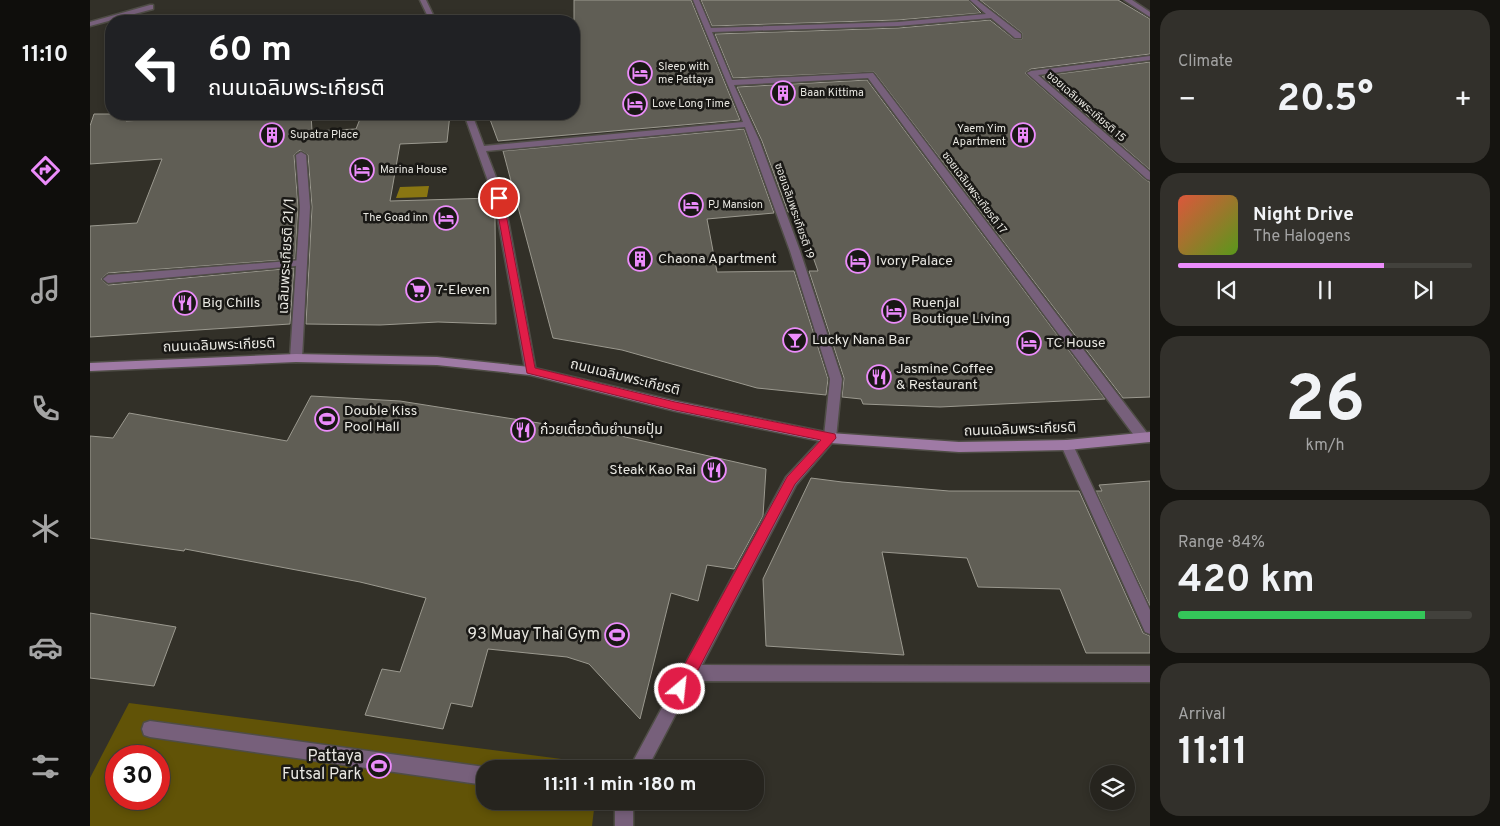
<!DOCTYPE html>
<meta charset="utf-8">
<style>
body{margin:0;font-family:Overpass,"Noto Sans Thai",sans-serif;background:#32302b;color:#f1f3f6;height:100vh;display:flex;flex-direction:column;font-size:19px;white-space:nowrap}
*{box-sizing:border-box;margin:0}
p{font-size:16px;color:#a4a4a4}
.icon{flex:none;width:28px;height:28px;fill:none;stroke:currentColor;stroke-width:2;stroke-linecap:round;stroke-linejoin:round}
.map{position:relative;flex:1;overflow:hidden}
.drawer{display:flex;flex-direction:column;gap:10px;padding:10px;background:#151410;width:350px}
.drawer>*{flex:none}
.guide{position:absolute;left:15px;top:15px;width:475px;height:105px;border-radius:20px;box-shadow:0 2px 8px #0003,0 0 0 1px #42413c;background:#202124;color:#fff;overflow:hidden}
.tools{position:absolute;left:1000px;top:765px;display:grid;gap:10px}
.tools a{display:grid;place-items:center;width:45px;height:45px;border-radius:50%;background:#26241e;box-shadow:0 2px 8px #0003,0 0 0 1px #42413c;font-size:25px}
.speed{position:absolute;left:15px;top:745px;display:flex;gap:10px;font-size:25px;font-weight:700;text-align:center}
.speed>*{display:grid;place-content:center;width:65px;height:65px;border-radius:50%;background:#26241e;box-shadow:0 2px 8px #0003,0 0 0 1px #42413c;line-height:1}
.speed .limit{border:8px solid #d22;background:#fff;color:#111}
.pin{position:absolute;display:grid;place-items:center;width:42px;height:42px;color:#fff;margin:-21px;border:2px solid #fff;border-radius:50%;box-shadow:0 1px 5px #0007}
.me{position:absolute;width:55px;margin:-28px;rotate:28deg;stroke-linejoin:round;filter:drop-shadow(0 0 4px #0008)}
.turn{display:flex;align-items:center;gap:18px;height:105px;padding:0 20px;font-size:22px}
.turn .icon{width:65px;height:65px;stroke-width:2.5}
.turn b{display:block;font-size:35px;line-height:42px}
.big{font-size:38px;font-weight:700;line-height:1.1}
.drawer .widget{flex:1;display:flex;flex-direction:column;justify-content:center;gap:8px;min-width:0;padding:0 18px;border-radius:20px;background:#32302b}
.drawer .dial{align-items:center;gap:0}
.dial b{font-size:65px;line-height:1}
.song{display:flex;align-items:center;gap:15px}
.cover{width:60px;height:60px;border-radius:8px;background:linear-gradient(135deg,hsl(10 70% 55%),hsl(90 70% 35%))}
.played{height:5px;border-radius:2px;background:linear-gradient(90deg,#ec8cfb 70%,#42413c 70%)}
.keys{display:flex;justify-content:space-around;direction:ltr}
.heat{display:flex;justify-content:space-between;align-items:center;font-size:28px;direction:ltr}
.charge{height:8px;border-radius:4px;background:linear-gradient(90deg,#34c759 84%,#42413c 0)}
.trip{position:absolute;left:386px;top:760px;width:288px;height:50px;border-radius:20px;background:#26241e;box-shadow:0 2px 8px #0003,0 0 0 1px #42413c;font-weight:700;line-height:50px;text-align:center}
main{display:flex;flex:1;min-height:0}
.menu{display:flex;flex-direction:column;width:90px;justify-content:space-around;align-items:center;background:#0f0e0c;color:#a4a4a4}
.menu .icon{width:35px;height:35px}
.menu .on{color:#ec8cfb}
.menu b{font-size:22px;color:#f1f3f6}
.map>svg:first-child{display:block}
.green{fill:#615307;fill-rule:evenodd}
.water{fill:#897612}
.building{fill:#605e55;stroke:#9b998f}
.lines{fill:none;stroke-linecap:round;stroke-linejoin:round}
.lane-casing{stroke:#4f4d46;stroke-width:3}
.street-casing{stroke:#4f4d46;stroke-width:3}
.secondary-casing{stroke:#4f4d46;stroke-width:3}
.lane{fill:#77607b;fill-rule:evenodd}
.street{fill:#77607b;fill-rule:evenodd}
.secondary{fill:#9f7aa5;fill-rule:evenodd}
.route{fill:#e11d48;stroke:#92132f}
.labels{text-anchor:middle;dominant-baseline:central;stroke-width:5;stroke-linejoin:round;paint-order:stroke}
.far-poi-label{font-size:11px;fill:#e9e8e2;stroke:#191815;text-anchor:start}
.far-street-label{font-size:11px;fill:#e9e8e2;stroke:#191815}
.street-label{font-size:14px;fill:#e9e8e2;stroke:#191815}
.poi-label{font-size:14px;fill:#e9e8e2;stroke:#191815;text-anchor:start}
.near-poi-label{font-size:16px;fill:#e9e8e2;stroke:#191815;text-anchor:end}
</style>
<main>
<nav class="menu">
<b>11:10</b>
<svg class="icon on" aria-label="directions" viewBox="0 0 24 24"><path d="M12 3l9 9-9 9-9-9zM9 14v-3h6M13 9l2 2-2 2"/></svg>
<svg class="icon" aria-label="music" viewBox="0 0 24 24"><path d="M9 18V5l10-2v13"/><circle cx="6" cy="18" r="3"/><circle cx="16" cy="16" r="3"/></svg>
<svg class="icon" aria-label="phone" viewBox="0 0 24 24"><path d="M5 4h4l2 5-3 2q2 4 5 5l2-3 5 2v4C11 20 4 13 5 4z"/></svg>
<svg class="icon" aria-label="climate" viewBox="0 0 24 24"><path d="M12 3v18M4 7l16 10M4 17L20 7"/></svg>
<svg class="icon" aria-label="car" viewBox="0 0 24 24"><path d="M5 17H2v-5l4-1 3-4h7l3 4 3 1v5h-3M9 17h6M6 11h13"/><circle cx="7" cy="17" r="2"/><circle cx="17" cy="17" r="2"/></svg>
<svg class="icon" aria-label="filters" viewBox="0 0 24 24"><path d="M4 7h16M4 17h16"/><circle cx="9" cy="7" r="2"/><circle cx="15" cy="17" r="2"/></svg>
</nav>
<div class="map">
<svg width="1060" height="826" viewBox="0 0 1060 826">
<rect width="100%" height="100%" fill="#323028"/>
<path class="green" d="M 39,703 L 510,764 L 509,769 L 395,769 L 395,801 L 505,801 L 502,826 L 0,826 L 0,778 ZM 26,756 L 69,756 L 69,799 L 26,799 Z"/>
<path class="water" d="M 339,186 L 337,197 L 306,198 L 310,187 Z"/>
<path class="building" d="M 484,0 L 601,0 L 650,120 L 408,141 L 398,114 L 484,114 Z
M 611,0 L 878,0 L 891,13 L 808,20 L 622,26 Z
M 890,0 L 1028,0 L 1060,19 L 1060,54 L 941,69 L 935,73 L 1056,180 L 1060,182 L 1060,397 L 1033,398 L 784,72 L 643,78 L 625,34 L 808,28 L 900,20 L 924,39 L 932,39 L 932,33 Z
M 1060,62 L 1060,170 L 952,76 Z
M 777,80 L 1015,399 L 850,407 L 773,404 L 771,399 L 752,397 L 754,378 L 719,271 L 728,271 L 707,212 L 698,212 L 672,141 L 647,87 Z
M 4,114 L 40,114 L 36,121 L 102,117 L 101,119 L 159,114 L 221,114 L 222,131 L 266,129 L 272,114 L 360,114 L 357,142 L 310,144 L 300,201 L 402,198 L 405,216 L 406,324 L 348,322 L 290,325 L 216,324 L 222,207 L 218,155 L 210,150 L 204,155 L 208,207 L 205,259 L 18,273 L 11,279 L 18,285 L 204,268 L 200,324 L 0,337 L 0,226 L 47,223 L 72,159 L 0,164 L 0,126 Z
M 654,129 L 684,213 L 617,219 L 627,272 L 704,271 L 738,379 L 736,395 L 667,388 L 532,350 L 463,338 L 413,151 Z
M 221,396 L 310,401 L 531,436 L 676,469 L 673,516 L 644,569 L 617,565 L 608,601 L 581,593 L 550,719 L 499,664 L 477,657 L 398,649 L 382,707 L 361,703 L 353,729 L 275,715 L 292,669 L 310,672 L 336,598 L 270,582 L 95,549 L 94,551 L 0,538 L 0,436 L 23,438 L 39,413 L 197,441 Z
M 721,478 L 752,482 L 859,491 L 989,491 L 1053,633 L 1060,636 L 1060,653 L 996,653 L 970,589 L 888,587 L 877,558 L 792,552 L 814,655 L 676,646 L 673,579 Z
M 1060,481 L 1060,606 L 1006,491 L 1012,491 L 1009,485 Z
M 0,613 L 86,627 L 64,686 L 0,678 Z"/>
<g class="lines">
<g class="lane-casing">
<path id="lane" d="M 60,5 L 63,5 L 63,9 L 0,26 L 0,22 Z
M 212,260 L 216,261 L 217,263 L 216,265 L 18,283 L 13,279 L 18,275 Z
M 60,721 L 395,767 L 398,769 L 395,769 L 395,785 L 60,737 L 54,735 L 52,729 L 54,723 Z"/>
</g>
<g class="street-casing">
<path id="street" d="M 330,0 L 336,0 L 346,21 L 340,21 Z
M 603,0 L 609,0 L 621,28 L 808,22 L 896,14 L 880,0 L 887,0 L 931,34 L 931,38 L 925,38 L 901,18 L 808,26 L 622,32 L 642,80 L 783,73 L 1060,437 L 1059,442 L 1049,442 L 778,78 L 644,85 L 670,142 L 710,251 L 752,379 L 746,438 L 706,485 L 612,665 L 1060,666 L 1060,682 L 603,681 L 557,769 L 539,769 L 696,477 L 734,436 L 740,379 L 700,251 L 655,127 L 396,151 L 414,198 L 446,371 L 440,375 L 436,374 L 404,198 L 374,114 L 382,114 L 394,146 L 653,122 Z
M 1034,0 L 1042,0 L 1060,12 L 1060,17 Z
M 1060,56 L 1060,60 L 948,75 L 1060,172 L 1060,180 L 1057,179 L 937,73 L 941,71 Z
M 211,152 L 216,155 L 220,207 L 212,358 L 206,362 L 200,358 L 210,207 L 206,155 Z
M 977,440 L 982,441 L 983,445 L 1060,610 L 1060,634 L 1055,632 L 971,445 L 972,441 Z
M 525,801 L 543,801 L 543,826 L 525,826 Z"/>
</g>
<g class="secondary-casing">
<path id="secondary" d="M 206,354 L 347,357 L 440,367 L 585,401 L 740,433 L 869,442 L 977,440 L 1060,432 L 1060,442 L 977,450 L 869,452 L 740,443 L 585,411 L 440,375 L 347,365 L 206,362 L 0,371 L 0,363 Z"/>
</g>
<use href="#lane" class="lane"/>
<use href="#street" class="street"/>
<use href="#secondary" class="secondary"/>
</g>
<path class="route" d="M 409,195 L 413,198 L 445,368 L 585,402 L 745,434 L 746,438 L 705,484 L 595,695 L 590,697 L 584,695 L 582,689 L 584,684 L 697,477 L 731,440 L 585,410 L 437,373 L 405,198 Z"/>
<defs>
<g id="hotel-ring" transform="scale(1.25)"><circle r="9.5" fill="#191815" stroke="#ec8cfb" stroke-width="1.5"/><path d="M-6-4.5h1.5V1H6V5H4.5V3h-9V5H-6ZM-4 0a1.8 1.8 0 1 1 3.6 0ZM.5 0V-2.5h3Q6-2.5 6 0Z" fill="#ec8cfb"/></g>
<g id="building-ring" transform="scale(1.25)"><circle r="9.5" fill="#191815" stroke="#ec8cfb" stroke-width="1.5"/><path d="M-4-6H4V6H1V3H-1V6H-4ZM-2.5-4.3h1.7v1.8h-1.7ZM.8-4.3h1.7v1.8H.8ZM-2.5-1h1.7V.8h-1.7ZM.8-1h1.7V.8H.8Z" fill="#ec8cfb"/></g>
<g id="supermarket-ring" transform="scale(1.25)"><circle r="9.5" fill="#191815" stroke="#ec8cfb" stroke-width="1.5"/><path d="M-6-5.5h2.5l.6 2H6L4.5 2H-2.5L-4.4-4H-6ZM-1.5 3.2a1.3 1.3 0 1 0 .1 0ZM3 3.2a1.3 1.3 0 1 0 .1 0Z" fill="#ec8cfb"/></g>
<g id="restaurant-ring" transform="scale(1.25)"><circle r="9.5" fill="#191815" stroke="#ec8cfb" stroke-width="1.5"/><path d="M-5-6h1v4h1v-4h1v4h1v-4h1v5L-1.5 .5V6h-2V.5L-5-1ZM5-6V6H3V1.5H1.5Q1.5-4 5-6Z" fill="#ec8cfb"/></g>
<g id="bar-ring" transform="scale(1.25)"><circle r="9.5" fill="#191815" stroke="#ec8cfb" stroke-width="1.5"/><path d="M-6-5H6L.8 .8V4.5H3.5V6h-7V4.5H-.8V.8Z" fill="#ec8cfb"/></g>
<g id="stadium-ring" transform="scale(1.25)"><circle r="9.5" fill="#191815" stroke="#ec8cfb" stroke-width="1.5"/><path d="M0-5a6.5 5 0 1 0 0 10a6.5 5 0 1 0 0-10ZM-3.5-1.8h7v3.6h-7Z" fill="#ec8cfb"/></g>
</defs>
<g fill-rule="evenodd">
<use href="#hotel-ring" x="550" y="73"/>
<use href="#building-ring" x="693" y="93"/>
<use href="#hotel-ring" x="545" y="104"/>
<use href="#building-ring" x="182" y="135"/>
<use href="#building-ring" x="933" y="135"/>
<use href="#hotel-ring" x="272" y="170"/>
<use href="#hotel-ring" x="601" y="205"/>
<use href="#hotel-ring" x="356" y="218"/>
<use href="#building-ring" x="550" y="259"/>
<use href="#hotel-ring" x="768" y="261"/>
<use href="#supermarket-ring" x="328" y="290"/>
<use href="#restaurant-ring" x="95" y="303"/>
<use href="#hotel-ring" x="804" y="311"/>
<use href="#bar-ring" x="705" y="340"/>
<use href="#hotel-ring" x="939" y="343"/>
<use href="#restaurant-ring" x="789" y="377"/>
<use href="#stadium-ring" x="237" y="419"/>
<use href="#restaurant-ring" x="433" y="430"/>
<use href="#restaurant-ring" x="624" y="470"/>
<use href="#stadium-ring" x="527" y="635"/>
<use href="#stadium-ring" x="289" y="766"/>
</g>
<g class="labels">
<g class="far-poi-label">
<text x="568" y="67">Sleep with<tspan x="568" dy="13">me Pattaya</tspan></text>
<text x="710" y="93">Baan Kittima</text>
<text x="562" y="104">Love Long Time</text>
<text x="916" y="129" text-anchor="end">Yaem Yim<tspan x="916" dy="13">Apartment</tspan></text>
<text x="200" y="135">Supatra Place</text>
<text x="290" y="170">Marina House</text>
<text x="618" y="205">PJ Mansion</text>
<text x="338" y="218" text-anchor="end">The Goad inn</text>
</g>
<g class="far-street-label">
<text transform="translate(996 107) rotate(41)">ซอยเฉลิมพระเกียรติ 15</text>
<text transform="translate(884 193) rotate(53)">ซอยเฉลิมพระเกียรติ 17</text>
<text transform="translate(704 211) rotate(71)">ซอยเฉลิมพระเกียรติ 19</text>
</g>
<g class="street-label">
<text transform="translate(197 256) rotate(-87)">เฉลิมพระเกียรติ 21/1</text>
<text transform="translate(129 346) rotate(-2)">ถนนเฉลิมพระเกียรติ</text>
<text transform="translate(535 378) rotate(14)">ถนนเฉลิมพระเกียรติ</text>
<text transform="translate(930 430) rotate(-2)">ถนนเฉลิมพระเกียรติ</text>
</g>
<g class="poi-label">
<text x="568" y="259">Chaona Apartment</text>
<text x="786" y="261">Ivory Palace</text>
<text x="346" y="290">7-Eleven</text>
<text x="112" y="303">Big Chills</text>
<text x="822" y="303">Ruenjal<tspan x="822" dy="16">Boutique Living</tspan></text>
<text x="722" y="340">Lucky Nana Bar</text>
<text x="956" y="343">TC House</text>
<text x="806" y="369">Jasmine Coffee<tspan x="806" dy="16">&amp; Restaurant</tspan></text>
<text x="254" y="411">Double Kiss<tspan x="254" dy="16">Pool Hall</tspan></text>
<text x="450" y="430">ก๋วยเตี๋ยวต้มยำนายปุ้ม</text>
<text x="606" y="470" text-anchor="end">Steak Kao Rai</text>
</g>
<g class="near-poi-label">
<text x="510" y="635">93 Muay Thai Gym</text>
<text x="272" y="757">Pattaya<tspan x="272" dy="18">Futsal Park</tspan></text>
</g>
</g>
</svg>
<div class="tools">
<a><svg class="icon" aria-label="layers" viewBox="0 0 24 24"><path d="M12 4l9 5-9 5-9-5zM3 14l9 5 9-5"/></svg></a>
</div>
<div class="speed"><div class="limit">30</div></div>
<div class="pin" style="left:409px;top:198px;background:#d93025"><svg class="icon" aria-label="arrive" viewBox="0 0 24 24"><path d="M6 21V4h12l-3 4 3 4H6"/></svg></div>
<svg class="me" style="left:590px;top:689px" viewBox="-20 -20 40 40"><circle r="17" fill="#e11d48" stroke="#fff" stroke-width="3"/><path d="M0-11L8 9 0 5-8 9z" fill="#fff"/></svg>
<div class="trip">11:11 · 1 min · 180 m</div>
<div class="guide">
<div class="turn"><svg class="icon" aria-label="left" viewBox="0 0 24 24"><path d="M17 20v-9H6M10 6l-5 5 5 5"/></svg><div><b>60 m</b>ถนนเฉลิมพระเกียรติ</div></div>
</div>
</div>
<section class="drawer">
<div class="widget"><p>Climate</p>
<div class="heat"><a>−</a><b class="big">20.5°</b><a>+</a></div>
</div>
<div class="widget">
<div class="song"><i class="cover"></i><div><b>Night Drive</b><p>The Halogens</p></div></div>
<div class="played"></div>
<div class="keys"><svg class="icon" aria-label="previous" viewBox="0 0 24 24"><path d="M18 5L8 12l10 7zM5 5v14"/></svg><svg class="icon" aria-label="pause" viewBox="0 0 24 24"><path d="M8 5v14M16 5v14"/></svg><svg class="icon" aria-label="next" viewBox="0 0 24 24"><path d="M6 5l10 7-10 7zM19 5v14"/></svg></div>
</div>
<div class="widget dial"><b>26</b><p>km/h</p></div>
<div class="widget"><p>Range · 84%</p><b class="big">420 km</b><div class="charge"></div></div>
<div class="widget"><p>Arrival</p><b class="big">11:11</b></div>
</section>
</main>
